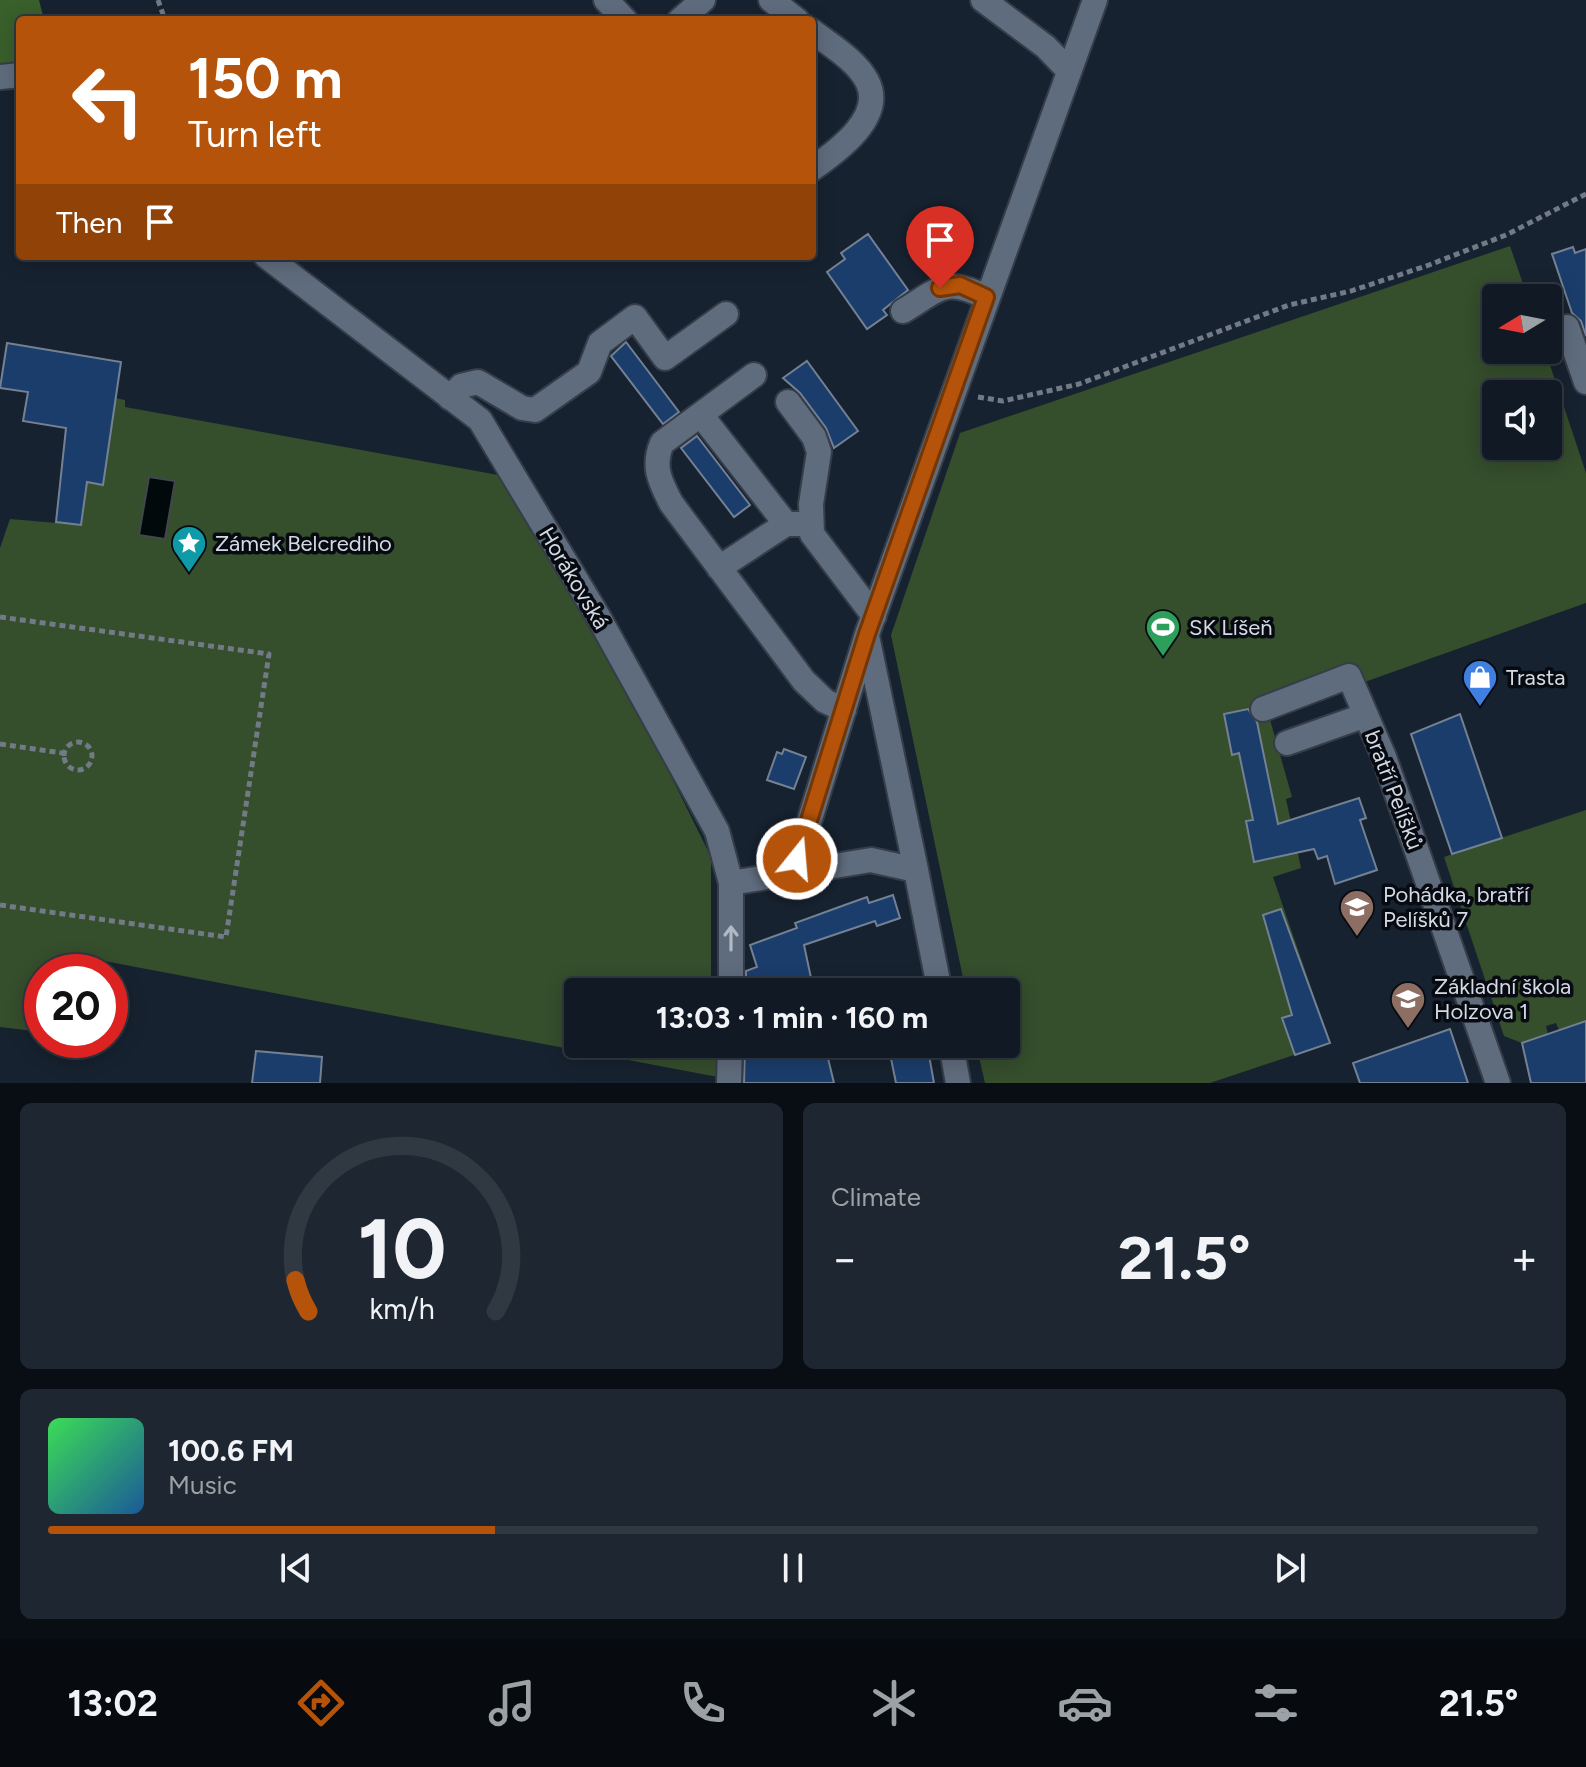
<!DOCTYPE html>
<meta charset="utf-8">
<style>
body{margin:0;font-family:Figtree,sans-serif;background:#1e2731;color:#f1f3f6;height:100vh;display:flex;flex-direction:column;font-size:30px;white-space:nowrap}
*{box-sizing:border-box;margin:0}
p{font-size:26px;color:#9ca1a6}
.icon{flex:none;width:44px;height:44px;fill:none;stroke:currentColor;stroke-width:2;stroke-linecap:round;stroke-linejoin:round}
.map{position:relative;height:1083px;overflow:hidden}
.panel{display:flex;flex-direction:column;gap:20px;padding:20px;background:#090e14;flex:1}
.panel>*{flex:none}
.top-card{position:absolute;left:16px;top:16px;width:800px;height:244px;border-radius:8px;box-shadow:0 4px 20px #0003,0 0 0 2px #303841;background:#b45309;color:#fff;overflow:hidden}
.needle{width:52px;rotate:260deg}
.buttons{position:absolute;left:1482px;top:284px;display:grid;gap:16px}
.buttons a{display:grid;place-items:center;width:80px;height:80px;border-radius:8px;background:#111a24;box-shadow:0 4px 20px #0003,0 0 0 2px #303841;font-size:40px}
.speed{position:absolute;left:24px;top:954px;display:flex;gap:16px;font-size:40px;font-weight:700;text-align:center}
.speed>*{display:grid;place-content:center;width:104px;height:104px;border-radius:50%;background:#111a24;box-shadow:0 4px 20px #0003,0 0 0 2px #303841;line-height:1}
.speed .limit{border:12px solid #d22;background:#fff;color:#111}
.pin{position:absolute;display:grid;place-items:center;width:68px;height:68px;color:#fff;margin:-82px -34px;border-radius:50% 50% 50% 0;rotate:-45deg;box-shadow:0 0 8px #0007}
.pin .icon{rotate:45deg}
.me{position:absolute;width:88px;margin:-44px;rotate:17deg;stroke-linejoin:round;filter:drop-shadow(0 0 6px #0008)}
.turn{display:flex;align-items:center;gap:28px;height:168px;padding:0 40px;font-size:36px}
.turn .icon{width:104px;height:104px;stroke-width:2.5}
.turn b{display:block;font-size:56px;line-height:68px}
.then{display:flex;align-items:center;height:76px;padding:0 40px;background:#0003;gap:16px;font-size:30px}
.big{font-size:60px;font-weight:700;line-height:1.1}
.panel .tile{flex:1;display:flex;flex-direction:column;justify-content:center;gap:12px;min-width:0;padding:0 28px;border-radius:12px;background:#1e2731}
.panel .dial{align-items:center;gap:0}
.dial svg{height:208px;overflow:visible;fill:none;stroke:#303841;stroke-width:7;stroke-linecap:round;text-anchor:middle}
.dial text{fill:#f1f3f6;stroke:none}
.song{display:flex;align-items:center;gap:24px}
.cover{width:96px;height:96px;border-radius:12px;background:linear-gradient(135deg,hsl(130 70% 55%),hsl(210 70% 35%))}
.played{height:8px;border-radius:4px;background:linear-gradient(90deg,#b45309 30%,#303841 30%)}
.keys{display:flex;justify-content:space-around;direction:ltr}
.heat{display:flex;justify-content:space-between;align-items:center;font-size:44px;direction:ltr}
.panel .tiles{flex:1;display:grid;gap:20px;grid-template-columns:1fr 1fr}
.tile:last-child{grid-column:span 2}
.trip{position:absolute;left:564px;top:978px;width:456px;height:80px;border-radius:8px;background:#111a24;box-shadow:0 4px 20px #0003,0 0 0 2px #303841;font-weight:700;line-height:80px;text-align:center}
.tab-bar{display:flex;height:128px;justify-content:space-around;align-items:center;background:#070a0e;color:#9ca1a6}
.tab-bar .icon{width:56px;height:56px}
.tab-bar .on{color:#b45309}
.tab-bar b{font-size:36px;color:#f1f3f6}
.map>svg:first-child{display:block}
.green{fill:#354e2c;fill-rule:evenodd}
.forest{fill:#395f2b}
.water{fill:#01090b;stroke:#40484c;stroke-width:2}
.building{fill:#1b3d6c;stroke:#748193;stroke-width:2}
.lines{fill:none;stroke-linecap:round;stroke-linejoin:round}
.minor-casing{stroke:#353d49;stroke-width:28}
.path{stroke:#717a86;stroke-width:5;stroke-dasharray:6 4;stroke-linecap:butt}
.minor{stroke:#5f6c7d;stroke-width:24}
.oneway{stroke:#b0b9c5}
.route-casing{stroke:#753606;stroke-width:20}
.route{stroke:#b45309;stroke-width:14}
.labels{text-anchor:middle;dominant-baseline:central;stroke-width:7;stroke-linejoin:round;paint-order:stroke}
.poi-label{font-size:22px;fill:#d3dae4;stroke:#070b11;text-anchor:start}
.street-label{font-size:22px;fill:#d3dae4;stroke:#070b11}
</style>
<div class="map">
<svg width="1586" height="1083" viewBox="0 0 1586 1083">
<rect width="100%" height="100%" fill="#172230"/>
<path class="green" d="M 1510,246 L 1528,298 L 1496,298 L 1496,350 L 1545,350 L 1586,473 L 1586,603 L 1269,716 L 1292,797 L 1286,799 L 1301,868 L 1273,877 L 1330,1043 L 1210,1083 L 985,1083 L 976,1044 L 1006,1044 L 1006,992 L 966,992 L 891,635 L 960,433 ZM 1496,394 L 1548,394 L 1548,446 L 1496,446 Z
M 115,398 L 125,400 L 125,407 L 504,476 L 620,673 L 711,857 L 711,992 L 578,992 L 578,1044 L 711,1044 L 720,1070 L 718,1077 L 99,960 L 98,972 L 42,972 L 42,1032 L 0,1027 L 0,548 L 10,519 L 81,525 L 87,482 L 103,484 Z
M 1586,810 L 1586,1021 L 1559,1030 L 1556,1023 L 1546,1026 L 1548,1034 L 1522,1043 L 1504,1036 L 1444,857 Z"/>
<path class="forest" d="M 0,0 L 39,0 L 44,20 L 20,20 L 20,61 L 0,65 Z"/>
<path class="water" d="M 149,477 L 175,481 L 165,539 L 139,535 Z"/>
<path class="building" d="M 868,234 L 908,290 L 883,310 L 887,315 L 867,329 L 827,272 L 845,259 L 841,253 Z
M 1573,247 L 1575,253 L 1586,249 L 1586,336 L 1581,321 L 1572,313 L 1552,254 Z
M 626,342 L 679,412 L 663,424 L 611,356 Z
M 7,343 L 121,362 L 103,485 L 87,482 L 81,525 L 56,522 L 66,428 L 23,421 L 28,392 L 0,388 Z
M 807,361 L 858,431 L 834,448 L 826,428 L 800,393 L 783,378 Z
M 697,436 L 750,505 L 734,517 L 681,448 Z
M 1248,709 L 1257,722 L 1278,824 L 1359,798 L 1366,818 L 1360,820 L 1377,870 L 1335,884 L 1327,856 L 1318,859 L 1314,849 L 1254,862 L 1246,821 L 1253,820 L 1239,753 L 1232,755 L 1224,714 Z
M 1460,714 L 1502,838 L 1452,854 L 1411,734 Z
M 784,749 L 806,757 L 794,789 L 767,780 L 777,752 L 782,754 Z
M 893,895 L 900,918 L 877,926 L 875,921 L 804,945 L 814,992 L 793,992 L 791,981 L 758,992 L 746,992 L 746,971 L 757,967 L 750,945 L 797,928 L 795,923 L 842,906 L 867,897 L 869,903 Z
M 1281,909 L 1330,1043 L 1295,1055 L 1282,1018 L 1292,1015 L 1263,915 Z
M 1586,1021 L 1586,1083 L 1531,1083 L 1522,1043 Z
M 1450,1029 L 1468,1083 L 1360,1083 L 1353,1063 Z
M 745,1044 L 777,1044 L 777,1055 L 825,1046 L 834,1083 L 744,1083 Z
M 888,1044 L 927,1044 L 934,1083 L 896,1083 Z
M 256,1051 L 322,1057 L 320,1083 L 252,1083 Z"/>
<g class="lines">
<g class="minor-casing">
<path id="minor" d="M 606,0 L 625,20
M 771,0 L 797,20
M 983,0 L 1046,47 L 1069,71
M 680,20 L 703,0
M 812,31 C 830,45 856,60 867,81 C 886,117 836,152 812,169
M 0,77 L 20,75
M 266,256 L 480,420 L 599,618 L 717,831 L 731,883 L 731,992
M 903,311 C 941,288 944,277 986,297
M 1567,327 L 1586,382
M 754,375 L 662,443 C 652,467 660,481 671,503 L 804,681 L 825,701 L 844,710
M 450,398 L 461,386 L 478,382 L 522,408 L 535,410 L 589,372 L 600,343 L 635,317 L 665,358 L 726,314
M 788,402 L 814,437 L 819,452 L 811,504 L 812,534 L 874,616
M 701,415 L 786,524
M 719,568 L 786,524 L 800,524
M 867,636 L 916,870
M 1263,709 L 1349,676 L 1384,757 L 1498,1083
M 1287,743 L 1366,715
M 794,871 L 867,634 L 1095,0
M 731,883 L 871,860 L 916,870 L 940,992
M 951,1044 L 958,1083
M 729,1083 L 730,1044"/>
</g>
<path class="path" d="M 158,0 L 165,20
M 978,397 L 1003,401 L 1079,384 L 1289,305 L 1351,291 L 1429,265 L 1506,235 L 1586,194
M 0,617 L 269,654 L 226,937 L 0,905
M64 756a14 14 0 1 1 28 0a14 14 0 1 1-28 0Z
M 0,744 L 62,753"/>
<use href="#minor" class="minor"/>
</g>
<defs><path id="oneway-shaft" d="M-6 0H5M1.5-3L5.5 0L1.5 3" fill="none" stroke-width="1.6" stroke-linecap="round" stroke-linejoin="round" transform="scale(2)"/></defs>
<use class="oneway" href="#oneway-shaft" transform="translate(731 938) rotate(-90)"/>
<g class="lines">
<g class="route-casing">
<path id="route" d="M 797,859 L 867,634 L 986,297 L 960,285 L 940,288"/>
</g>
<use href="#route" class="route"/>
</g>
<defs>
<g id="sight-pin" transform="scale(1.8)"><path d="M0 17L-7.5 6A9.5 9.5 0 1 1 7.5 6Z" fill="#0f9aa8" stroke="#070b11"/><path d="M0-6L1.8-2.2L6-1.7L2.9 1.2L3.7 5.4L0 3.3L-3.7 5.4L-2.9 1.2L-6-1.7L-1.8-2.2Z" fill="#fff"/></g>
<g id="stadium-pin" transform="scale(1.8)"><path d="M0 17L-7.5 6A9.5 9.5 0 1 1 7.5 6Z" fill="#2e9e5b" stroke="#070b11"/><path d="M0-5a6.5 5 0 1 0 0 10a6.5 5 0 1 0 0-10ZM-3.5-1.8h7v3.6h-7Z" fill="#fff"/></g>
<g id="shop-pin" transform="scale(1.8)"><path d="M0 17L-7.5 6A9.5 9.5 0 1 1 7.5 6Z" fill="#3f7fe0" stroke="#070b11"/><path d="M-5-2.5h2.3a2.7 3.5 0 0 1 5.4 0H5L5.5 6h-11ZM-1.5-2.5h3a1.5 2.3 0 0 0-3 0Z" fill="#fff"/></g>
<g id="school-pin" transform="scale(1.8)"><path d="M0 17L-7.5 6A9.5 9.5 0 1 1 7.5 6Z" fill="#8d6e63" stroke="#070b11"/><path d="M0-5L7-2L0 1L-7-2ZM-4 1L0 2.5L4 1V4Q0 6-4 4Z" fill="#fff"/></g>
</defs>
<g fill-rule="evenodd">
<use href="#sight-pin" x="189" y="543"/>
<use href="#stadium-pin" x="1163" y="627"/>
<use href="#shop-pin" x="1480" y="677"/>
<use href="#school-pin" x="1357" y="907"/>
<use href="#school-pin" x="1408" y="999"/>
</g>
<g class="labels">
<g class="poi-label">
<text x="215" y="543">Zámek Belcrediho</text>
<text x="1189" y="627">SK Líšeň</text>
<text x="1506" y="677">Trasta</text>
<text x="1383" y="894">Pohádka, bratří<tspan x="1383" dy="25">Pelíšků 7</tspan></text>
<text x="1434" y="986">Základní škola<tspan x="1434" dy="25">Holzova 1</tspan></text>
</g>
<g class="street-label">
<text transform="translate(574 578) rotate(59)">Horákovská</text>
<text transform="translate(1394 790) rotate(69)">bratří Pelíšků</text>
</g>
</g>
</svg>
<div class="buttons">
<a><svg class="needle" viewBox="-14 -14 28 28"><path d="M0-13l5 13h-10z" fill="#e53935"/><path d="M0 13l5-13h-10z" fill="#9ca1a6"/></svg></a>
<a><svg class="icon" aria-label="sound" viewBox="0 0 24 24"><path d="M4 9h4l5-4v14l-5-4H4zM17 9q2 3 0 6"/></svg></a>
</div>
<div class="speed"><div class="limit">20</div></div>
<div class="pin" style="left:940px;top:288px;background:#d93025"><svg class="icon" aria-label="arrive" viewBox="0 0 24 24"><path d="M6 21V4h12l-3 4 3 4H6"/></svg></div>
<svg class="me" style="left:797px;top:859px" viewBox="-20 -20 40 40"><circle r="17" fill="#b45309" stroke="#fff" stroke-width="3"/><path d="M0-11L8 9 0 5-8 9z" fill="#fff"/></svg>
<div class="trip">13:03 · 1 min · 160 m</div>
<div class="top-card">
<div class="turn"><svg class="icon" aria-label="left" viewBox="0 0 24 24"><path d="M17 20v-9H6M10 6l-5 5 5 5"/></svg><div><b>150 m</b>Turn left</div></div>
<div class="then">Then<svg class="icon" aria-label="arrive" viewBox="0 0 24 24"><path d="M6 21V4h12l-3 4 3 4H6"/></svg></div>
</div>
</div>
<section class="panel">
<div class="tiles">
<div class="tile dial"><svg viewBox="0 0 100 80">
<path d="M14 69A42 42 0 1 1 86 69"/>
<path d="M14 69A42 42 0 0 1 9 57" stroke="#b45309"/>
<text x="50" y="56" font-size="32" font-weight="700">10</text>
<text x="50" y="72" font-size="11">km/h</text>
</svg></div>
<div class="tile"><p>Climate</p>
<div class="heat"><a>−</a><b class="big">21.5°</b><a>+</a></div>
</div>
<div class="tile">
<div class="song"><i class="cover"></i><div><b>100.6 FM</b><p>Music</p></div></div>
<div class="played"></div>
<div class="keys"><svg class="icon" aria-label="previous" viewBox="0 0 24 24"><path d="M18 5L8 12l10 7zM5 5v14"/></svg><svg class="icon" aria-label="pause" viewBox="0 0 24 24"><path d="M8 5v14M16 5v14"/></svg><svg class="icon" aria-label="next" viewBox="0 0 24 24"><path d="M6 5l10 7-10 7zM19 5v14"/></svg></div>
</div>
</div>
</section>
<nav class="tab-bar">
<b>13:02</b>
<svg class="icon on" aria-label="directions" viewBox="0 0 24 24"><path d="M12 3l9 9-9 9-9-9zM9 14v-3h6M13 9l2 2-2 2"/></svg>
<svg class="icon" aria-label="music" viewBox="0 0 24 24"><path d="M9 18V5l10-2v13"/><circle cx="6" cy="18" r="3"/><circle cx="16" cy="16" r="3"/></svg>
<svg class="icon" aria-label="phone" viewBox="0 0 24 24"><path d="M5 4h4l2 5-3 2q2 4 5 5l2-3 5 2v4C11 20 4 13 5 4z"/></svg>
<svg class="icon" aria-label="climate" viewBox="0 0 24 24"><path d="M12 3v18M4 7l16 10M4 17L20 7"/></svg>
<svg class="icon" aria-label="car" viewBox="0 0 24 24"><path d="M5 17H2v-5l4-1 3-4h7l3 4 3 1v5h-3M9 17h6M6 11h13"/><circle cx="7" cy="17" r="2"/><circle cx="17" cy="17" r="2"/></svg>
<svg class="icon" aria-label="filters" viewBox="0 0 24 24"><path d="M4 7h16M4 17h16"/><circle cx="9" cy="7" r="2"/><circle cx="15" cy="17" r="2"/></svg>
<b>21.5°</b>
</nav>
